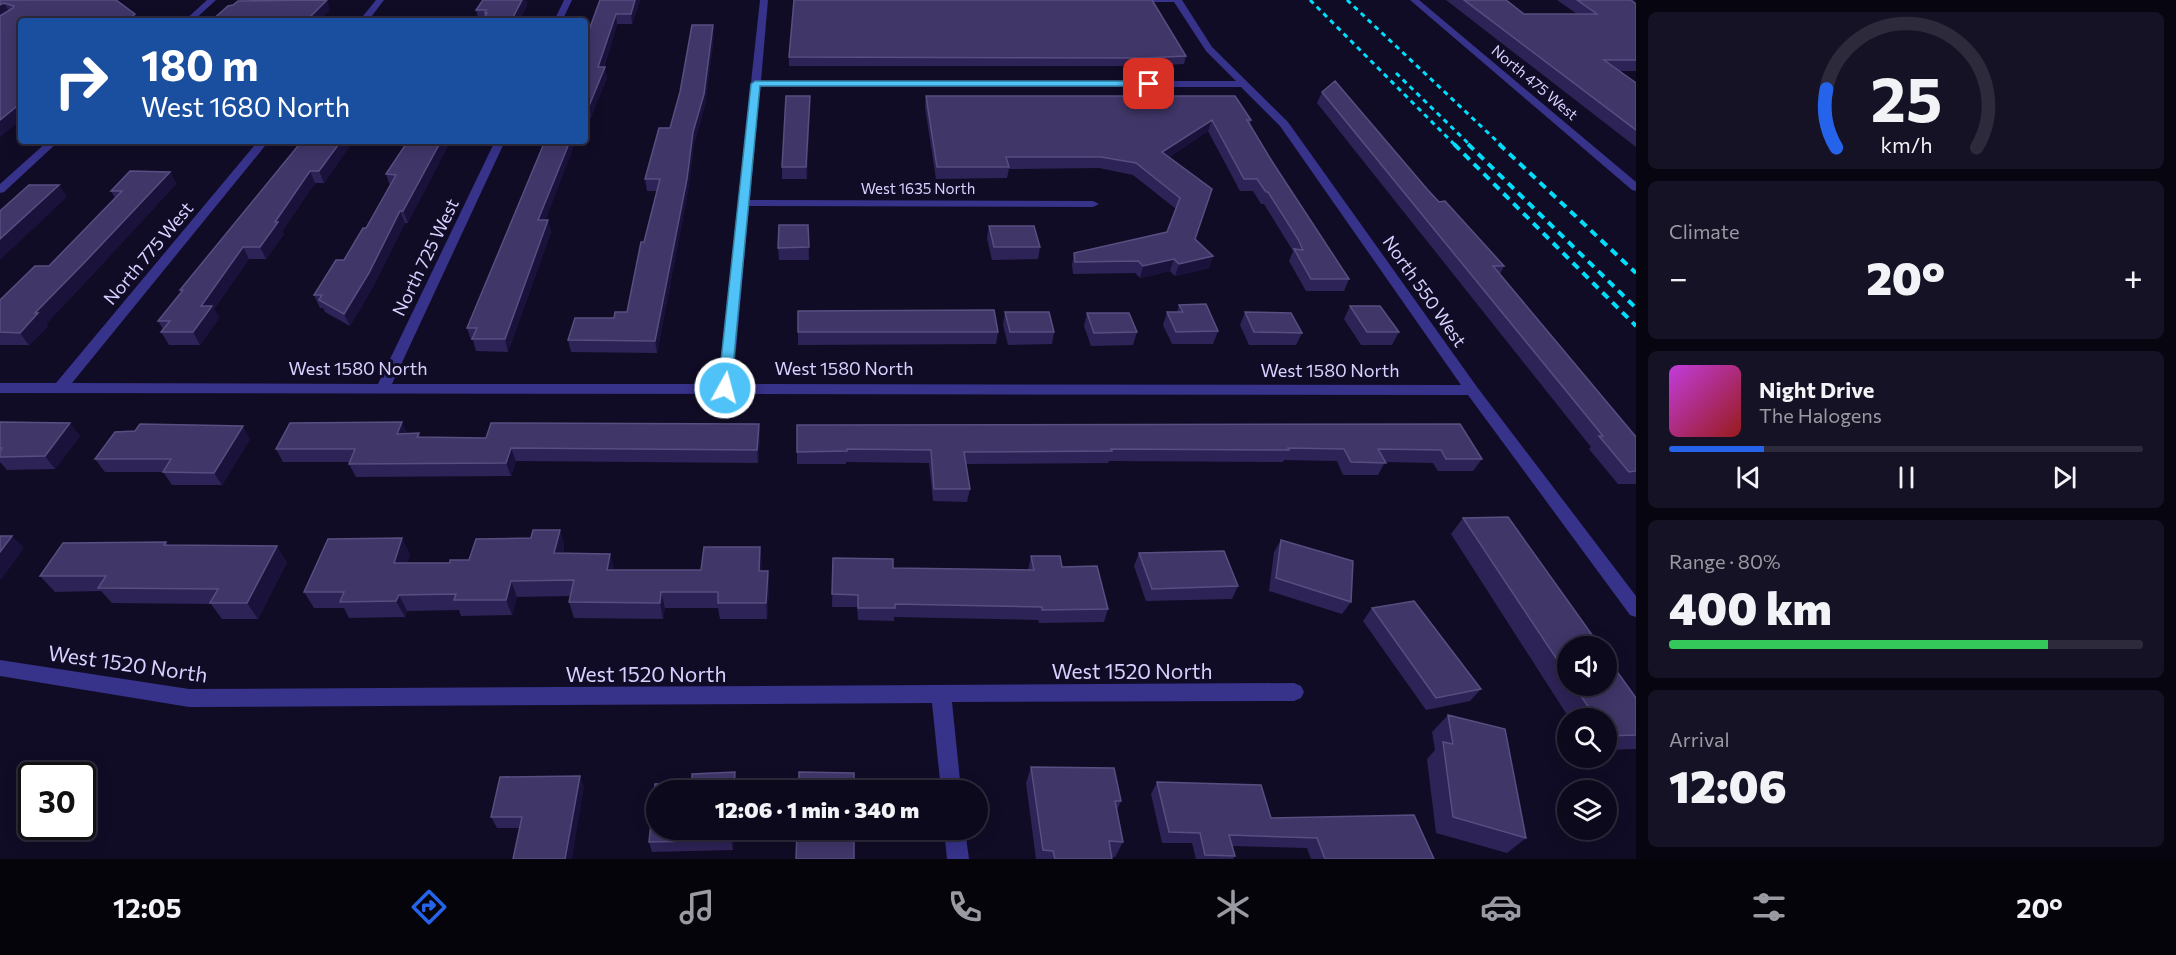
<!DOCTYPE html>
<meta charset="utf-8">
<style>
body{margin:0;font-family:Commissioner,sans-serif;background:#161225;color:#f1f3f6;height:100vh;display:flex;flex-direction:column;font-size:22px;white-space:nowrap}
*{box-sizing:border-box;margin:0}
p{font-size:20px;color:#9a9aa3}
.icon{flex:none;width:33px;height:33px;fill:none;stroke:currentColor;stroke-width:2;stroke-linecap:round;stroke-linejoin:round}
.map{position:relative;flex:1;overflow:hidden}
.sheet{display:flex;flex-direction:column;gap:12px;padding:12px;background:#07050f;width:540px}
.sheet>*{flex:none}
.banner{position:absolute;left:18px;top:18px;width:570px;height:126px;border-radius:6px;box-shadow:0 3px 15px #0003,0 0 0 2px #2d2a3b;background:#1a4fa0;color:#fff;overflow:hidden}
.controls{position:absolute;left:1557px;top:636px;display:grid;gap:12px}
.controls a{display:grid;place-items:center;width:60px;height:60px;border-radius:50%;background:#0d091c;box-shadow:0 3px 15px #0003,0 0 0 2px #2d2a3b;font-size:30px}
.speed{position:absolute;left:18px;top:762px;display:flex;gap:12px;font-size:30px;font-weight:700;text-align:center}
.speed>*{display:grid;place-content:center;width:78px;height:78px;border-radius:50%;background:#0d091c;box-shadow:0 3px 15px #0003,0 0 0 2px #2d2a3b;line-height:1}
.speed .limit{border:3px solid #111;border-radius:9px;background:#fff;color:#111}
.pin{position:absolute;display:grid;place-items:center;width:51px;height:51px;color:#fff;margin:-26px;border-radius:12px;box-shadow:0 3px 9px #0006}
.me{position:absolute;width:66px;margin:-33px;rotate:7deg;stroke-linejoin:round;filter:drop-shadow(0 0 4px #0008)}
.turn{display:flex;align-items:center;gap:21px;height:126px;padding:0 24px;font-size:27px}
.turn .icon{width:78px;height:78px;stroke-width:2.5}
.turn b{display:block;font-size:42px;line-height:51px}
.big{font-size:45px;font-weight:800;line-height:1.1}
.sheet .widget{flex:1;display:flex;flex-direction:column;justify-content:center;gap:9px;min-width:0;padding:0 21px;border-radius:9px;background:#161225}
.sheet .dial{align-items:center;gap:0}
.dial svg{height:156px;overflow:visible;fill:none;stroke:#2d2a3b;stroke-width:7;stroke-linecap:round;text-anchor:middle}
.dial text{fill:#f1f3f6;stroke:none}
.song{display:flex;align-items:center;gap:18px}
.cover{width:72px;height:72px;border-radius:9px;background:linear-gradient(135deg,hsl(290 70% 55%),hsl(0 70% 35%))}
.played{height:6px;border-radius:3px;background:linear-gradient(90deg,#2563eb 20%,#2d2a3b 20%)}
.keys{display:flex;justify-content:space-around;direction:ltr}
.heat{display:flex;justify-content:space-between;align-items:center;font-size:33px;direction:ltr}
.charge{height:9px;border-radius:4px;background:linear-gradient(90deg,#34c759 80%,#2d2a3b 0)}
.trip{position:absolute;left:646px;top:780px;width:342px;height:60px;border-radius:30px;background:#0d091c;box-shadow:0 3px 15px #0003,0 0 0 2px #2d2a3b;font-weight:800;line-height:60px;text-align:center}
.tabs{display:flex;height:96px;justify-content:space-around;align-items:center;background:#05040b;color:#9a9aa3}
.tabs .icon{width:42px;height:42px}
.tabs .selected{color:#2563eb}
.tabs b{font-size:27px;color:#f1f3f6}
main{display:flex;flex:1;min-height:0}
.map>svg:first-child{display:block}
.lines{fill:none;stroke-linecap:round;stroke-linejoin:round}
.minor{fill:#37328a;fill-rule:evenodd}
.rail-far1{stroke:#00defc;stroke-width:3;stroke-dasharray:5 4.5;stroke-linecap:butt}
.rail{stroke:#00defc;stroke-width:4;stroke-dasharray:8 6;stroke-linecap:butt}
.wall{fill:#2e2356}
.shaded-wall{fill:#1b123b}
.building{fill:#403668;stroke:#584e80;stroke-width:1.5}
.route{fill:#4fc3f7;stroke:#337fa1;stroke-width:1.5}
.labels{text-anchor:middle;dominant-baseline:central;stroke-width:6;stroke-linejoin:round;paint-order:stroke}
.far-street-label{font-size:15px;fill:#d7d1ff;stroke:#110c26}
.street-label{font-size:18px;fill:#d7d1ff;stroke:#110c26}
.near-street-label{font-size:21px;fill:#d7d1ff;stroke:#110c26}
</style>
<main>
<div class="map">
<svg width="1636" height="859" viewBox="0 0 1636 859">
<rect width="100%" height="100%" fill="#110c26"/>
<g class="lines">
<path class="minor" d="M 207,0 L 216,0 L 193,21 L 184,21 Z
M 376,0 L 384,0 L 368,21 L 359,21 Z
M 564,0 L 572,0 L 562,21 L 554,21 Z
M 760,0 L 768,0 L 761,81 L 1236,81 L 1206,51 L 1174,2 L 1133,2 L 1129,0 L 1182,0 L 1212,47 L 1288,122 L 1477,387 L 1636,596 L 1636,617 L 1630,615 L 1468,395 L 0,393 L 0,383 L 56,383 L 258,141 L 269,141 L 72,383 L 378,384 L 495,141 L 505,141 L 392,384 L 718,384 ZM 760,87 L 1241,87 L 1280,126 L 1461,385 L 733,384 L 749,206 L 1093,207 L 1099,204 L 1093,201 L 750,200 Z
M 1410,0 L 1419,0 L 1636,182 L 1636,191 L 1632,190 Z
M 48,141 L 59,141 L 4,192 L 0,193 L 0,184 Z
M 0,660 L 189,689 L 1294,683 L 1301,686 L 1304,692 L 1301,698 L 1294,701 L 952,702 L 961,790 L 941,790 L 932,703 L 189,707 L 0,676 Z
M 944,830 L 965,830 L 969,859 L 947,859 Z"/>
<path class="rail-far1" d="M 1310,0 L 1455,145
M 1347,0 L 1501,145
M 1396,73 L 1470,145"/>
<path class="rail" d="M 1454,144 L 1636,326
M 1468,144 L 1636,308
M 1499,144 L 1636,273"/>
</g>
<path class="wall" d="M 0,0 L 135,14 L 139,21 L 21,21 L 0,137 Z
M 483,0 L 526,0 L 527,5 L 519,21 L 479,21 L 476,10 Z
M 600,0 L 640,0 L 632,24 L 617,24 L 604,67 L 607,78 L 591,117 L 586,117 L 585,118 L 585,41 Z
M 1446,0 L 1506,0 L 1524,14 L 1577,14 L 1557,0 L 1631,0 L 1636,4 L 1636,71 L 1619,71 L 1636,83 L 1636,147 Z
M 714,36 L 705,105 L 694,144 L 688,191 L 657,353 L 571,352 L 568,340 L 627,312 L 657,191 L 647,191 L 645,179 Z
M 1186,56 L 1184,64 L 1142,66 L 789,66 L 789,57 Z
M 1322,92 L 1427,189 L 1504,266 L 1500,274 L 1636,437 L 1636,484 L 1618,484 L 1589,449 L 1591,447 L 1317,103 Z
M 810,96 L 807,179 L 782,179 L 782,167 Z
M 926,96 L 1251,120 L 1250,125 L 1273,163 L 1349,279 L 1344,291 L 1306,291 L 1289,261 L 1293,251 L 1264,204 L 1261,204 L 1253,191 L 1240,191 L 1208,131 L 1169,157 L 1195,239 L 1213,256 L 1209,268 L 1175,276 L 1170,271 L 1140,278 L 1135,273 L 1073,274 L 1072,265 L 1074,253 L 1167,232 L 1176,209 L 1133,175 L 1099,168 L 1009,169 L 1007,178 L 936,179 L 925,107 Z
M 302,141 L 353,141 L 324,183 L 315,183 L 282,231 L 284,234 L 266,259 L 249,259 L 214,309 L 219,318 L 200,345 L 169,345 L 161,332 L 163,329 L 158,321 L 181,292 L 180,290 Z
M 408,141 L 408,223 L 405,223 L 374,285 L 350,326 L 325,312 L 323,308 L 320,308 L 314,295 L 344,260 L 366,228 L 390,186 L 386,174 Z
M 170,172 L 176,184 L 93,274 L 46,324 L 48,326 L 29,345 L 0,345 L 0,300 L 49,266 L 115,198 L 111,191 Z
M 546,220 L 551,232 L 508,352 L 476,351 L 473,340 L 471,340 L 467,328 Z
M 808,225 L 809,260 L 779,260 L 778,248 Z
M 989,226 L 1040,247 L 1038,259 L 992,260 L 987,238 Z
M 1179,305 L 1218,331 L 1213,344 L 1172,344 L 1163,325 L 1167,312 L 1177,312 Z
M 1350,306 L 1399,332 L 1392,345 L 1361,345 L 1344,319 Z
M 798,311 L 998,332 L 996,344 L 798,345 Z
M 1005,312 L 1054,332 L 1052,344 L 1008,345 L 1003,325 Z
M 1245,312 L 1302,333 L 1296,345 L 1249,345 L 1240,325 Z
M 1087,313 L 1137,332 L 1133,345 L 1091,346 L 1084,326 Z
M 0,422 L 80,436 L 55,469 L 7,470 L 0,462 Z
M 759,424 L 760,437 L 758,463 L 516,461 L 511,476 L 356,477 L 349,464 L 350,462 L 283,462 L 276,449 L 407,434 L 419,433 L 420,437 L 486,438 Z
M 1460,424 L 1482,459 L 1473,471 L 1438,471 L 1433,463 L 1385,462 L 1378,475 L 1343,475 L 1337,461 L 1284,460 L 1283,462 L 1109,461 L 1108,463 L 966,464 L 970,489 L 967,502 L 933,501 L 929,463 L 846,462 L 846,464 L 797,464 L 797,425 Z
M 250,439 L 222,485 L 172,485 L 163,472 L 105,472 L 95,459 Z
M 1463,518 L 1568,646 L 1568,686 L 1606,686 L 1636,698 L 1636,749 L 1606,750 L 1606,718 L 1569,718 L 1451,534 Z
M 560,530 L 564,546 L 563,553 L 610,554 L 614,570 L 701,570 L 762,563 L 761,571 L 768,571 L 769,587 L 767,619 L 720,619 L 718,608 L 665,608 L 663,619 L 574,618 L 569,602 L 570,596 L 517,597 L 512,615 L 461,616 L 459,610 L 407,611 L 405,617 L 349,618 L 344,608 L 314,608 L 304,592 L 410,554 L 407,563 L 450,563 L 469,560 L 531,538 Z
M 1281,540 L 1351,602 L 1342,614 L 1269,591 L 1274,552 Z
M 166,542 L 168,545 L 287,562 L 258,619 L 222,619 L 211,604 L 112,603 L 101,591 L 55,592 L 40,576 Z
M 1139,553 L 1238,586 L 1232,599 L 1146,601 L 1134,566 Z
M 1031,556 L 1062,567 L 1108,609 L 1104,622 L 1039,623 L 1038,620 L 894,617 L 894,621 L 858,620 L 857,607 L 832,607 L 833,558 L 893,568 L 1028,570 Z
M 1372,608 L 1481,689 L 1470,701 L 1426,710 L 1363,621 Z
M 1448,715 L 1526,838 L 1507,853 L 1436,833 L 1427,759 L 1435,750 L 1432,732 Z
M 1031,767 L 1121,801 L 1117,810 L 1123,842 L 1115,857 L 1112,857 L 1112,859 L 1036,859 L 1026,783 Z
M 1157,782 L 1271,818 L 1434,859 L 1311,859 L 1307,848 L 1232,846 L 1235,856 L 1233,859 L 1196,859 L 1192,843 L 1162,843 L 1151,794 Z
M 736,784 L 733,850 L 652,852 L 649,842 Z
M 584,787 L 519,828 L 497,828 L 491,817 Z"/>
<path class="shaded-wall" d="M 327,0 L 330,10 L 320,21 L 306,21 Z
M 522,0 L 526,0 L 527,5 L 519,21 L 511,21 Z
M 635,0 L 640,0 L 632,24 L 631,14 Z
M 4,3 L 10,13 L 0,19 L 0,5 Z
M 135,14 L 139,21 L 127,21 Z
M 616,14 L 617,24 L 600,78 L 598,67 Z
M 713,25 L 714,36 L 705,105 L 694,144 L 688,191 L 657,353 L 655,341 Z
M 605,67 L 607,78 L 591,117 L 589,106 Z
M 810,96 L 810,107 L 807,179 L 806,167 Z
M 21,103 L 21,120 L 0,137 L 0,120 Z
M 1212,120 L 1208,131 L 1159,163 L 1162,152 Z
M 341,141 L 353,141 L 324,183 L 319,171 Z
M 441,141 L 451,141 L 408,223 L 403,211 Z
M 570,141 L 576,141 L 541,232 L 538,220 Z
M 310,171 L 315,183 L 282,231 L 284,234 L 266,259 L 260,247 L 275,222 Z
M 170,172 L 176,184 L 93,274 L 46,324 L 48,326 L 29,345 L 20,333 L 35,313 Z
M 59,185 L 67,197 L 0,260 L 0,239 Z
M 400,211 L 405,223 L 374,285 L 350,326 L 344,314 Z
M 548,220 L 551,232 L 508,352 L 505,339 Z
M 243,247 L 249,259 L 214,309 L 219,318 L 200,345 L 193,332 L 201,306 Z
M 1213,256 L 1209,268 L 1175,276 L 1179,264 Z
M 1174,259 L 1170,271 L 1140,278 L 1143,266 Z
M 402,422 L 408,435 L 397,434 Z
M 70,423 L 80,436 L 55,469 L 45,456 Z
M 759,424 L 760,437 L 758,463 L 757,450 Z
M 243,426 L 250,439 L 222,485 L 214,473 Z
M 511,448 L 516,461 L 511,476 L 506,463 Z
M 560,530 L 564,546 L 559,569 L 554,553 Z
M 12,536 L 24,548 L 1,580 L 0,579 L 0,552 Z
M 402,538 L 410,554 L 402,579 L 394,563 Z
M 277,546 L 287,562 L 258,619 L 247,603 Z
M 760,547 L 762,563 L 760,587 L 759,571 Z
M 610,554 L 614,570 L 607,570 Z
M 768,571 L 769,587 L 767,619 L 766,603 Z
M 511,581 L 517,597 L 512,615 L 506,600 Z
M 661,592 L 665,608 L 663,619 L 660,603 Z
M 399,595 L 407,611 L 405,617 L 396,601 Z
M 735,772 L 736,784 L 736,790 L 734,790 Z
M 580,776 L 584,787 L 572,859 L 565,859 Z
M 732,830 L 734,830 L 733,850 L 731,840 Z"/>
<path class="building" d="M 0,0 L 116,0 L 135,14 L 127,21 L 21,21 L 21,103 L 0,120 L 0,16 L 13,8 L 14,6 L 4,3 L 0,5 Z
M 327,0 L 306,21 L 211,21 L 228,6 L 233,5 L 238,1 Z
M 483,0 L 522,0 L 511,21 L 482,21 L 487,13 L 485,13 L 486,10 L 476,10 Z
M 600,0 L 635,0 L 631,14 L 616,14 L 598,67 L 605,67 L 589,106 L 585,106 L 585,41 Z
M 794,0 L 1152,0 L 1186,56 L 1144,58 L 789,57 Z
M 1464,0 L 1506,0 L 1524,14 L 1597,14 L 1577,0 L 1631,0 L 1636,4 L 1636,60 L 1604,60 L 1636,83 L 1636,130 Z
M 692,25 L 713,25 L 704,94 L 693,132 L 687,179 L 655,341 L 568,340 L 575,318 L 614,318 L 615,312 L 627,312 L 641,242 L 644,242 L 660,179 L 645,179 L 659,128 L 670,128 L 680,92 Z
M 1335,81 L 1427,189 L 1439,202 L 1445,201 L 1504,266 L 1493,266 L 1636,437 L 1636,471 L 1629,472 L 1599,436 L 1603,436 L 1322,92 Z
M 786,96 L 810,96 L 806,167 L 782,167 Z
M 926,96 L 1235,96 L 1251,120 L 1247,120 L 1273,163 L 1349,279 L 1311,279 L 1294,249 L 1303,250 L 1298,239 L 1268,192 L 1266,192 L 1257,179 L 1244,179 L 1212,120 L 1162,152 L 1212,189 L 1195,239 L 1213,256 L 1179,264 L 1174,259 L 1143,266 L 1138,261 L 1075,262 L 1074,253 L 1167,232 L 1180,198 L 1136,163 L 1101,157 L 1006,157 L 1009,167 L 937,167 Z
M 302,141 L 341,141 L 319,171 L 310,171 L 275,222 L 278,222 L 260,247 L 243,247 L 201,306 L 212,306 L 193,332 L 161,332 L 170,321 L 158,321 L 183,290 L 180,290 Z
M 408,141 L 441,141 L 403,211 L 400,211 L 369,273 L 344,314 L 319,300 L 322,295 L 314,295 L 336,260 L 344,260 L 363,228 L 366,228 L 396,175 L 386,174 Z
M 545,141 L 570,141 L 538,220 L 548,220 L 505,339 L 472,339 L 477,328 L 467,328 Z
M 130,171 L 170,172 L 85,262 L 35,313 L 38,313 L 20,333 L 0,332 L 0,300 L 35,266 L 49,266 L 122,191 L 111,191 Z
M 29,185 L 59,185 L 0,239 L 0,211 Z
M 779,225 L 808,225 L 809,247 L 778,248 Z
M 989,226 L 1034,226 L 1040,247 L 994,247 Z
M 1206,304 L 1218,331 L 1176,332 L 1167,312 L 1183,312 L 1179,305 Z
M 1350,306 L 1380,306 L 1399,332 L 1367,332 Z
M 994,310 L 998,332 L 798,332 L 798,311 Z
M 1005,312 L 1049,312 L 1054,332 L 1010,332 Z
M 1245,312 L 1291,313 L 1302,333 L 1254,332 Z
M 1087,313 L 1129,313 L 1137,332 L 1094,333 Z
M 0,422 L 70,423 L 45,456 L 0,457 L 0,451 L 2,448 L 0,448 Z
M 402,422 L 397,434 L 419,433 L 417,437 L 486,438 L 491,423 L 759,424 L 757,450 L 511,448 L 506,463 L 349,464 L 355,449 L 276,449 L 290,423 Z
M 140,424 L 243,426 L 214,473 L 163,472 L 171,459 L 95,459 L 115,432 L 135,431 Z
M 1460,424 L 1482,459 L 1446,459 L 1441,450 L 1378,449 L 1386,463 L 1351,462 L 1344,449 L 1288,448 L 1289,450 L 1111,449 L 1112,451 L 964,452 L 970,489 L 934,489 L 931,450 L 847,449 L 847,451 L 797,452 L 797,425 Z
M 1508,517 L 1600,646 L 1568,646 L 1568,676 L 1463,518 Z
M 533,530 L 560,530 L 554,553 L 610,554 L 607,570 L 701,570 L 704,547 L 760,547 L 759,571 L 768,571 L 766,603 L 718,603 L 718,592 L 661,592 L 660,603 L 569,602 L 574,580 L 511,581 L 506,600 L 454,600 L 456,594 L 399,595 L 396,601 L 340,602 L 344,592 L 304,592 L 328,539 L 402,538 L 394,563 L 450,563 L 450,560 L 469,560 L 476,539 L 531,538 Z
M 0,536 L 12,536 L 0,552 Z
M 1281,540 L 1353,561 L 1351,602 L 1276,578 Z
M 166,542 L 164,545 L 277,546 L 247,603 L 210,603 L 218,589 L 98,588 L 106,576 L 40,576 L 63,543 Z
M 1224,551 L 1238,586 L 1152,589 L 1139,553 Z
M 1031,556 L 1060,556 L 1062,567 L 1097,566 L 1108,609 L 1042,610 L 1042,607 L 895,604 L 895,608 L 858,608 L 858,595 L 832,594 L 833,558 L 893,559 L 893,568 L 1034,570 Z
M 1414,601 L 1481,689 L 1436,698 L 1372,608 Z
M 1606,656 L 1636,698 L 1636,735 L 1607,736 L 1606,735 L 1606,718 L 1596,718 L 1574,686 L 1606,686 Z
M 1448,715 L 1505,729 L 1526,838 L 1453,817 L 1443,742 L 1453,744 Z
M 1031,767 L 1114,768 L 1121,801 L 1115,801 L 1123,842 L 1109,841 L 1112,859 L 1055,859 L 1053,851 L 1043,850 Z
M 735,772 L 734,790 L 657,790 L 657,830 L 732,830 L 731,840 L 649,842 L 655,784 L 692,783 L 692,774 Z
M 799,772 L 854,773 L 854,790 L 799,790 Z
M 580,776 L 565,859 L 513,859 L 522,817 L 491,817 L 500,777 Z
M 1157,782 L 1261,785 L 1271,818 L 1414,815 L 1434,859 L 1325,859 L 1317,838 L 1229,835 L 1235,856 L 1205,855 L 1200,833 L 1169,832 Z
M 797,830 L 854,830 L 854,859 L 796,859 Z"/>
<path class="route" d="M 755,81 L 1149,81 L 1153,84 L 1149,86 L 760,86 L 731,388 L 725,392 L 718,388 L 751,84 Z"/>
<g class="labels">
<g class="far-street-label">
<text transform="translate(1535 82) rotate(40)">North 475 West</text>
<text x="918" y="188">West 1635 North</text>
</g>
<g class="street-label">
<text transform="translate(148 253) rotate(-50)">North 775 West</text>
<text transform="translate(425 257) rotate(-64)">North 725 West</text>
<text transform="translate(1425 291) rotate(55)">North 550 West</text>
<text x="358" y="368">West 1580 North</text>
<text x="844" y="368">West 1580 North</text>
<text x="1330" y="370">West 1580 North</text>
</g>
<g class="near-street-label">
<text transform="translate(128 663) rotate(8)">West 1520 North</text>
<text x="1132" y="670">West 1520 North</text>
<text x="646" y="673">West 1520 North</text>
</g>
</g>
</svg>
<div class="controls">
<a><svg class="icon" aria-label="sound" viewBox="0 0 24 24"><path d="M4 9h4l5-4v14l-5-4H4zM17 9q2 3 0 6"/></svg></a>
<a><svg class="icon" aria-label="search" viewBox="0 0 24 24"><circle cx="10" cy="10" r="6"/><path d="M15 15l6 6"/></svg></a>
<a><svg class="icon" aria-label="layers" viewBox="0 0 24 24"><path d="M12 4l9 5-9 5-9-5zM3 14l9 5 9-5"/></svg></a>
</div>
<div class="speed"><div class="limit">30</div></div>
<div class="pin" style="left:1149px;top:84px;background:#d93025"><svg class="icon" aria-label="arrive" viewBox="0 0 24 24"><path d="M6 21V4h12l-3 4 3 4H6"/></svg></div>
<svg class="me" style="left:725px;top:388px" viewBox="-20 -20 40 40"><circle r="17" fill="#4fc3f7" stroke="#fff" stroke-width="3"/><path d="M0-11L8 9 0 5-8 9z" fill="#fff"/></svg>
<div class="trip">12:06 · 1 min · 340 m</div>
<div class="banner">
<div class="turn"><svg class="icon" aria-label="right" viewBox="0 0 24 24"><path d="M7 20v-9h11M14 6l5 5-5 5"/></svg><div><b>180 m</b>West 1680 North</div></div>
</div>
</div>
<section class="sheet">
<div class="widget dial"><svg viewBox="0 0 100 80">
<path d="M14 69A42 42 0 1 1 86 69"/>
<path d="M14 69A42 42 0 0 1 9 39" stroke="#2563eb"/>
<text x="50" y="56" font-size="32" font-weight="700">25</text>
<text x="50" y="72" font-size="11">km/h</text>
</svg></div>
<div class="widget"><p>Climate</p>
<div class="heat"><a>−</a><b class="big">20°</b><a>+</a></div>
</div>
<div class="widget">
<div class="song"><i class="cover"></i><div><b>Night Drive</b><p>The Halogens</p></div></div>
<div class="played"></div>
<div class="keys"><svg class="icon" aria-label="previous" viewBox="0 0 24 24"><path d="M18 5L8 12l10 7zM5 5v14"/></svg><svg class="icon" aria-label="pause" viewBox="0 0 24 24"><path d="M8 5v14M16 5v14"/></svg><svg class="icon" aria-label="next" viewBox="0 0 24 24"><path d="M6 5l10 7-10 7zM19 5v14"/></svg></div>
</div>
<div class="widget"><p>Range · 80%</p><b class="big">400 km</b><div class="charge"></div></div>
<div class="widget"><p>Arrival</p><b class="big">12:06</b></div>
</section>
</main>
<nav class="tabs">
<b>12:05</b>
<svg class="icon selected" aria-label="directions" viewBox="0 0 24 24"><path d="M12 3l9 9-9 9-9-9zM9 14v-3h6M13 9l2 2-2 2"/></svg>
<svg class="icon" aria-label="music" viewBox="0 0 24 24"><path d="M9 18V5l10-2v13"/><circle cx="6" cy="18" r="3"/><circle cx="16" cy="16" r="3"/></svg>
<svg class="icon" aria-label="phone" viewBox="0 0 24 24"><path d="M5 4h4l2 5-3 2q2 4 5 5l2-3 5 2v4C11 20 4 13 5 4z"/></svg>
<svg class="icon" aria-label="climate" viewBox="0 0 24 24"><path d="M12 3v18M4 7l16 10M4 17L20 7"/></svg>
<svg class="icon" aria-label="car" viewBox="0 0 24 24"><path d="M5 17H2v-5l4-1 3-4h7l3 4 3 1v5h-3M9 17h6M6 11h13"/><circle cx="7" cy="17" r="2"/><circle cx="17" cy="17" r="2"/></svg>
<svg class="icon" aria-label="filters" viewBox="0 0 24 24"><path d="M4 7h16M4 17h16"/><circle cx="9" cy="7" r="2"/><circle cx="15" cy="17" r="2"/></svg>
<b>20°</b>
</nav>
